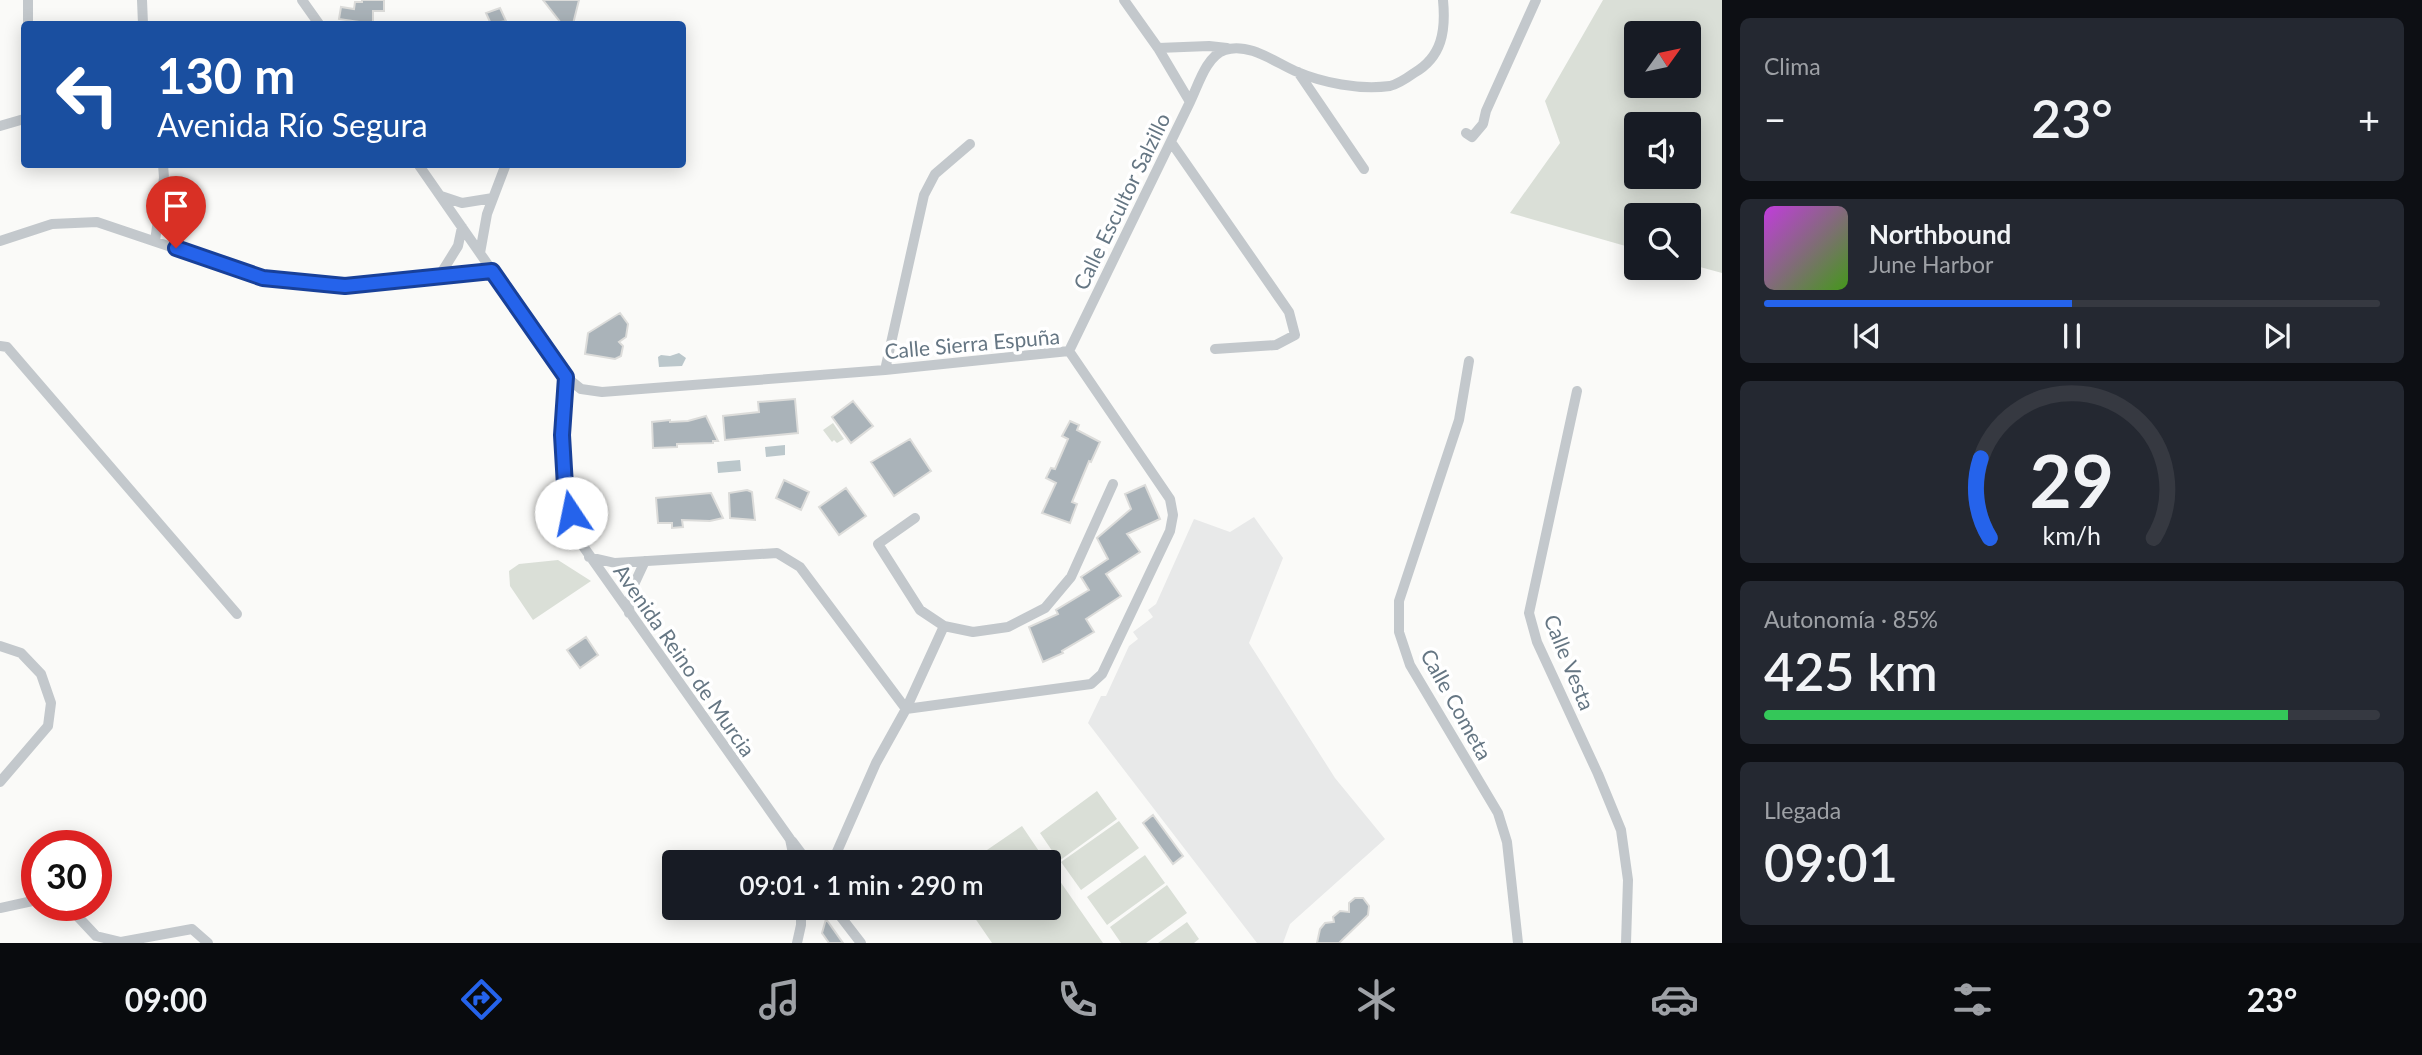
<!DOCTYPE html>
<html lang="es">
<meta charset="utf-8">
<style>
body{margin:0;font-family:Lato,sans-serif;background:#242831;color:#f1f3f6;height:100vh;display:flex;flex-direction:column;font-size:26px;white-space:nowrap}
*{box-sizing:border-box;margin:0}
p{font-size:23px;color:#9ea1a6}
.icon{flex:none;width:38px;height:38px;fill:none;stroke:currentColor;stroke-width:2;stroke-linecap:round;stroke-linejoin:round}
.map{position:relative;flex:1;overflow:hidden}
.sheet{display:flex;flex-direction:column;gap:18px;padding:18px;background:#0d0f14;width:700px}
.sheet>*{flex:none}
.banner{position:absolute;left:21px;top:21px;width:665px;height:147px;border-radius:7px;box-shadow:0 4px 18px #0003;background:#1a4fa0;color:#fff;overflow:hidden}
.needle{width:46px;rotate:57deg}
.fabs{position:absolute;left:1624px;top:21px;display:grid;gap:14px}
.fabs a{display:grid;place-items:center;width:77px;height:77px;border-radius:7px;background:#171b24;box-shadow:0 4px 18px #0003;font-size:35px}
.speed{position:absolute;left:21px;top:830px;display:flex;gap:14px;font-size:35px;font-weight:700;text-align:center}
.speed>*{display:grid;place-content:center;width:91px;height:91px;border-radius:50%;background:#171b24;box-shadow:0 4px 18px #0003;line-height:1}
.speed .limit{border:10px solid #d22;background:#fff;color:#111}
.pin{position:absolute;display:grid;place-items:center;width:60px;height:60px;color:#fff;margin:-72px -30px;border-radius:50% 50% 50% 0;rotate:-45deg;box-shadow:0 0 7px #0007}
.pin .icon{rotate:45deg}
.me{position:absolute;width:77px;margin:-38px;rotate:349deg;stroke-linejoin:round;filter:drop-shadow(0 0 5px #0008)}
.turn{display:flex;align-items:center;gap:24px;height:147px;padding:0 21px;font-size:32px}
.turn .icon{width:91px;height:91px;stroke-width:2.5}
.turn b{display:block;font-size:49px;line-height:60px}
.big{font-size:52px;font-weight:600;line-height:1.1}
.sheet .tile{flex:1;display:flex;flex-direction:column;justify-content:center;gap:10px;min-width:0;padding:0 24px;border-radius:10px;background:#242831}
.sheet .dial{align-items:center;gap:0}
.dial svg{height:182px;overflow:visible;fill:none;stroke:#363941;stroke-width:7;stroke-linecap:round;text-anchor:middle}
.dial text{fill:#f1f3f6;stroke:none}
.song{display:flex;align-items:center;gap:21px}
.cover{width:84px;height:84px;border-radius:10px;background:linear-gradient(135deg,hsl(290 70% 55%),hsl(100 70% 35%))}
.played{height:7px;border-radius:4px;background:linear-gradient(90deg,#2563eb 50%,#363941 50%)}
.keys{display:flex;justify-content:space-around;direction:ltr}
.heat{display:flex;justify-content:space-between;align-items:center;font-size:38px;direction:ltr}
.charge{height:10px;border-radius:5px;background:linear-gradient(90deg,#34c759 85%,#363941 0)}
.trip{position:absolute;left:662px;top:850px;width:399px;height:70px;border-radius:7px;background:#171b24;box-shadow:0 4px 18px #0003;font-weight:600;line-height:70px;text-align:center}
.menu{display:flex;height:112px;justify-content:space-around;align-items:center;background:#090b0e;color:#9ea1a6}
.menu .icon{width:49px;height:49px}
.menu .on{color:#2563eb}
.menu b{font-size:32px;color:#f1f3f6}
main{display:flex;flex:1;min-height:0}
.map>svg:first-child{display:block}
.built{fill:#e8e9e9}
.green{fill:#dadfd7;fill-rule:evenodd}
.water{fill:#bbc7cb}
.building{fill:#aab3b9;stroke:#dcdcda;stroke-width:2}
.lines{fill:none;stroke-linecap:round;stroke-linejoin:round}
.street{stroke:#c3c8cc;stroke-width:10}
.route-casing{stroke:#184099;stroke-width:18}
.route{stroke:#2563eb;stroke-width:12}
.labels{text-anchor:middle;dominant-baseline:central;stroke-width:7;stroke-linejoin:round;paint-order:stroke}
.street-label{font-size:21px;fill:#657683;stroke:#fff}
</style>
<main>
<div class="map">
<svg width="1722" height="943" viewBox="0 0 1722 943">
<rect width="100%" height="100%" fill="#fafaf8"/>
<path class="built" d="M 1254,517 L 1283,558 L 1249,643 L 1335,778 L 1385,839 L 1290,924 L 1283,943 L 1257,943 L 1088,723 L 1101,696 L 1106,696 L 1129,646 L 1138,639 L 1133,632 L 1153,617 L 1148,610 L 1156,604 L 1194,519 L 1230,532 Z"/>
<path class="green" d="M 1603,0 L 1722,0 L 1722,273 L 1689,264 L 1689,215 L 1636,215 L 1636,249 L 1510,213 L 1560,143 L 1545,101 ZM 1689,33 L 1689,86 L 1636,86 L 1636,33 ZM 1689,124 L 1689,177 L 1636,177 L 1636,124 Z
M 833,423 L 844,439 L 837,443 L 834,440 L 832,442 L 823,430 Z
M 558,560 L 591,581 L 533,620 L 510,586 L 509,571 L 519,564 Z
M 1097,791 L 1117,819 L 1059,861 L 1040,833 Z
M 1119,821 L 1139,848 L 1081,890 L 1061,862 Z
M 1022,826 L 1047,863 L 968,863 Z
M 1145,855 L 1165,883 L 1107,925 L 1087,897 Z
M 1048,864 L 1103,943 L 992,943 L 968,908 L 1048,908 Z
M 1167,885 L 1187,913 L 1146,943 L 1121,943 L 1110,927 Z
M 1187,922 L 1199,939 L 1194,943 L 1158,943 Z"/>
<path class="water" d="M 679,353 L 686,358 L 682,366 L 659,367 L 658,357 L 661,355 L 670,356 Z
M 785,445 L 785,455 L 766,457 L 765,447 Z
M 740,460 L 741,471 L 718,473 L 717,462 Z"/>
<path class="building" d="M 362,0 L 384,0 L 384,11 L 373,11 L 373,24 L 360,24 L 360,22 L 339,19 L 341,7 L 354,9 L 355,2 L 362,2 Z
M 543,0 L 579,0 L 573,24 L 561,23 Z
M 500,8 L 506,21 L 491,24 L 486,13 Z
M 620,313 L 628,324 L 626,337 L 619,342 L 623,346 L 621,356 L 615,359 L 585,354 L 588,333 Z
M 795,399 L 798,433 L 725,440 L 723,416 L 759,412 L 758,402 Z
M 853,401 L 873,426 L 851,443 L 832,417 Z
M 706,416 L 718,441 L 713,441 L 713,443 L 677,444 L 677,447 L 653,448 L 652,422 L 670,420 L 670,422 L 688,421 Z
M 1070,421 L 1079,425 L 1077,430 L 1100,442 L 1091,462 L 1089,461 L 1072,502 L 1077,504 L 1070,523 L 1042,513 L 1056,483 L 1046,478 L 1051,468 L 1055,469 L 1068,439 L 1062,436 Z
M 910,439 L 931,471 L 894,496 L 871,462 Z
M 784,480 L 809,492 L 801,510 L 776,498 Z
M 1145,485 L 1160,519 L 1127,534 L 1140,552 L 1106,574 L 1121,596 L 1086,619 L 1094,632 L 1062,651 L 1063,653 L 1043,662 L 1029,627 L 1058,614 L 1056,610 L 1089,590 L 1081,577 L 1108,559 L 1097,538 L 1131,509 L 1125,494 Z
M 846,488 L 866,516 L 839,535 L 819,507 Z
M 747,490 L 752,492 L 755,520 L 730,518 L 729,493 Z
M 711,493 L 723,518 L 710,521 L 682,520 L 683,527 L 672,528 L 672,523 L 658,523 L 656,498 Z
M 586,637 L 598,655 L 580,668 L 567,650 Z
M 1153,815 L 1183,856 L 1173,864 L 1143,823 Z
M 1355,898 L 1363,898 L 1369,906 L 1368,915 L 1339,943 L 1317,943 L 1320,929 L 1325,923 L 1334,922 L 1333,917 L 1340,911 L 1349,912 L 1349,903 Z
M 826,919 L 843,943 L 829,943 L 822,933 Z"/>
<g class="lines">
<path class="street" d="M 28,0 L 28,24
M 142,0 L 143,24
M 302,0 L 319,24
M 1158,48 L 1209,46 L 1227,48
M 1298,72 L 1364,169
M 1190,102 C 1198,86 1206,56 1225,50 C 1248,42 1275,62 1295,71 C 1323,83 1359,90 1390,86 C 1398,84 1407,78 1414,73 C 1442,57 1446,31 1443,0
M 0,126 L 24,119
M 1466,133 L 1472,137 L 1483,124 L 1486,111 L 1536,0
M 1171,142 L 1289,312 L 1295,335 L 1276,345 L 1215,349
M 418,164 L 566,377 L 562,435 L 565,486 L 578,539 L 790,839 L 795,863
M 441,196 L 462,203 L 493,198
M 0,241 L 52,224 L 97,222 L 263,278 L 345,286 L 492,271
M 155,241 L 164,178 L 163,164
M 480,253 L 487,214 L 506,164
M 440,275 L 458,246 L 462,227
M 0,346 L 7,347 L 237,614
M 1069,351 L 1190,102 L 1158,48 L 1124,0
M 1469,361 L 1459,420 L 1399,601 L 1399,632 L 1410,665 L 1498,813 L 1507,842 L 1518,943
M 885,370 L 924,195 L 935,174 L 970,144
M 566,377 L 581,389 L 602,392 L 885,370 L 1069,351 L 1170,499 L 1173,515 L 1170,531 L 1102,674 L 1091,684 L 906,709
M 1577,391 L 1529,613 L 1537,642 L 1598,774 L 1621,830 L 1628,880 L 1626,943
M 589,557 L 615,563 L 777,553 L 800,567 L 906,709 L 876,763 L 832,863
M 629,613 L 631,591 L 645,561
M 944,626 L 973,632 L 1008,627 L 1045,608 L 1071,577 L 1113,484
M 0,646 L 21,653 L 41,674 L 51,703 L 48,726 L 0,782
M 906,709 L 944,626 L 920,610 L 878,544 L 915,518
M 792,841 L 807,861
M 67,905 L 96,936 L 121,942 L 192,929 L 208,943
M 0,908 L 37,900
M 834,908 L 861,943
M 797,943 L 801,925 L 801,908"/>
</g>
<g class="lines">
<g class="route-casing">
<path id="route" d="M 176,248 L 263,278 L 345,286 L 492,271 L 566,377 L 562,435 L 565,486 L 571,513"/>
</g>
<use href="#route" class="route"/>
</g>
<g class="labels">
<g class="street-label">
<text transform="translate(1121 201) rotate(-64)">Calle Escultor Salzillo</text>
<text transform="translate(972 343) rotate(-5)">Calle Sierra Espuña</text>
<text transform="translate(685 660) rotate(55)">Avenida Reino de Murcia</text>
<text transform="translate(1570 662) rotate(68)">Calle Vesta</text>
<text transform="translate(1457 704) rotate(61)">Calle Cometa</text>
</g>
</g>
</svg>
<div class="fabs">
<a><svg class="needle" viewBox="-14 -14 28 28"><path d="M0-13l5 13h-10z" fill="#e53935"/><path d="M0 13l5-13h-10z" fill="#9ea1a6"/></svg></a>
<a><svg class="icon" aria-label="sound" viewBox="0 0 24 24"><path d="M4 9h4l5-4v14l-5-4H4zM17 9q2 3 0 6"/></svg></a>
<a><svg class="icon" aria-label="search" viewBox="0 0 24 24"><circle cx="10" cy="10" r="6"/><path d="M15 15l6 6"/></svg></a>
</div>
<div class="speed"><div class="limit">30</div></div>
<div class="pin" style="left:176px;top:248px;background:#d93025"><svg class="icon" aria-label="arrive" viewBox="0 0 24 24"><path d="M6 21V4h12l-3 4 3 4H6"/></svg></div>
<svg class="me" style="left:571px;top:513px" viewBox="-20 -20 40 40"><circle r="19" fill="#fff"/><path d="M0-13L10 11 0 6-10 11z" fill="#2563eb"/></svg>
<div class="trip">09:01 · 1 min · 290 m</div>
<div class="banner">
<div class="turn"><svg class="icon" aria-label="left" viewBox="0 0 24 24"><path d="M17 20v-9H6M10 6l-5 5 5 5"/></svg><div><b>130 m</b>Avenida Río Segura</div></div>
</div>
</div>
<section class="sheet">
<div class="tile"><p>Clima</p>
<div class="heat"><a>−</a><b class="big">23°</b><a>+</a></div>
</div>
<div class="tile">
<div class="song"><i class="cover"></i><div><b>Northbound</b><p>June Harbor</p></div></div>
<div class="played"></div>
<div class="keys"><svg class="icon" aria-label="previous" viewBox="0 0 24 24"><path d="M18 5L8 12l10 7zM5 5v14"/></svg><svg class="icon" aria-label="pause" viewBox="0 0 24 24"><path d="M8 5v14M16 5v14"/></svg><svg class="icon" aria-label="next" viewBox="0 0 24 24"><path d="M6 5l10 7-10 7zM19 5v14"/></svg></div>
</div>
<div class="tile dial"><svg viewBox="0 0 100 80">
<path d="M14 69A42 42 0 1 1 86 69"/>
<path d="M14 69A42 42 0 0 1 10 34" stroke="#2563eb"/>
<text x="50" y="56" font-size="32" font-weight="700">29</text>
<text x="50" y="72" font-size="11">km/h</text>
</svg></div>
<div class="tile"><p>Autonomía · 85%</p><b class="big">425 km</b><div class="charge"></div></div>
<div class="tile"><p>Llegada</p><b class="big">09:01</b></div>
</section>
</main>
<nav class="menu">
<b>09:00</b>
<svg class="icon on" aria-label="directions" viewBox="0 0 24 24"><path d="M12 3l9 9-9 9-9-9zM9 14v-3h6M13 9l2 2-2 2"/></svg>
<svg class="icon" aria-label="music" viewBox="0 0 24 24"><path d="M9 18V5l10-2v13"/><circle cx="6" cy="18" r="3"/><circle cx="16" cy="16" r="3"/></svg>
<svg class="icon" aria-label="phone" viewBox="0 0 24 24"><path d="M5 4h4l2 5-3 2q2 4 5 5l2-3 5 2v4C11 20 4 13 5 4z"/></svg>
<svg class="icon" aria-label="climate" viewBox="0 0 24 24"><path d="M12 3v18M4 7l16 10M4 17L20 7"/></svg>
<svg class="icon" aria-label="car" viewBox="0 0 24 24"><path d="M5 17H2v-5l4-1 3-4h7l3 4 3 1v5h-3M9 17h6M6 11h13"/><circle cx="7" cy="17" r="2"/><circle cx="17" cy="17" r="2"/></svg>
<svg class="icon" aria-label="filters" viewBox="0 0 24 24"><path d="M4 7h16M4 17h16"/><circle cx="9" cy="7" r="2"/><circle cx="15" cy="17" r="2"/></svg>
<b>23°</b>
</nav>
